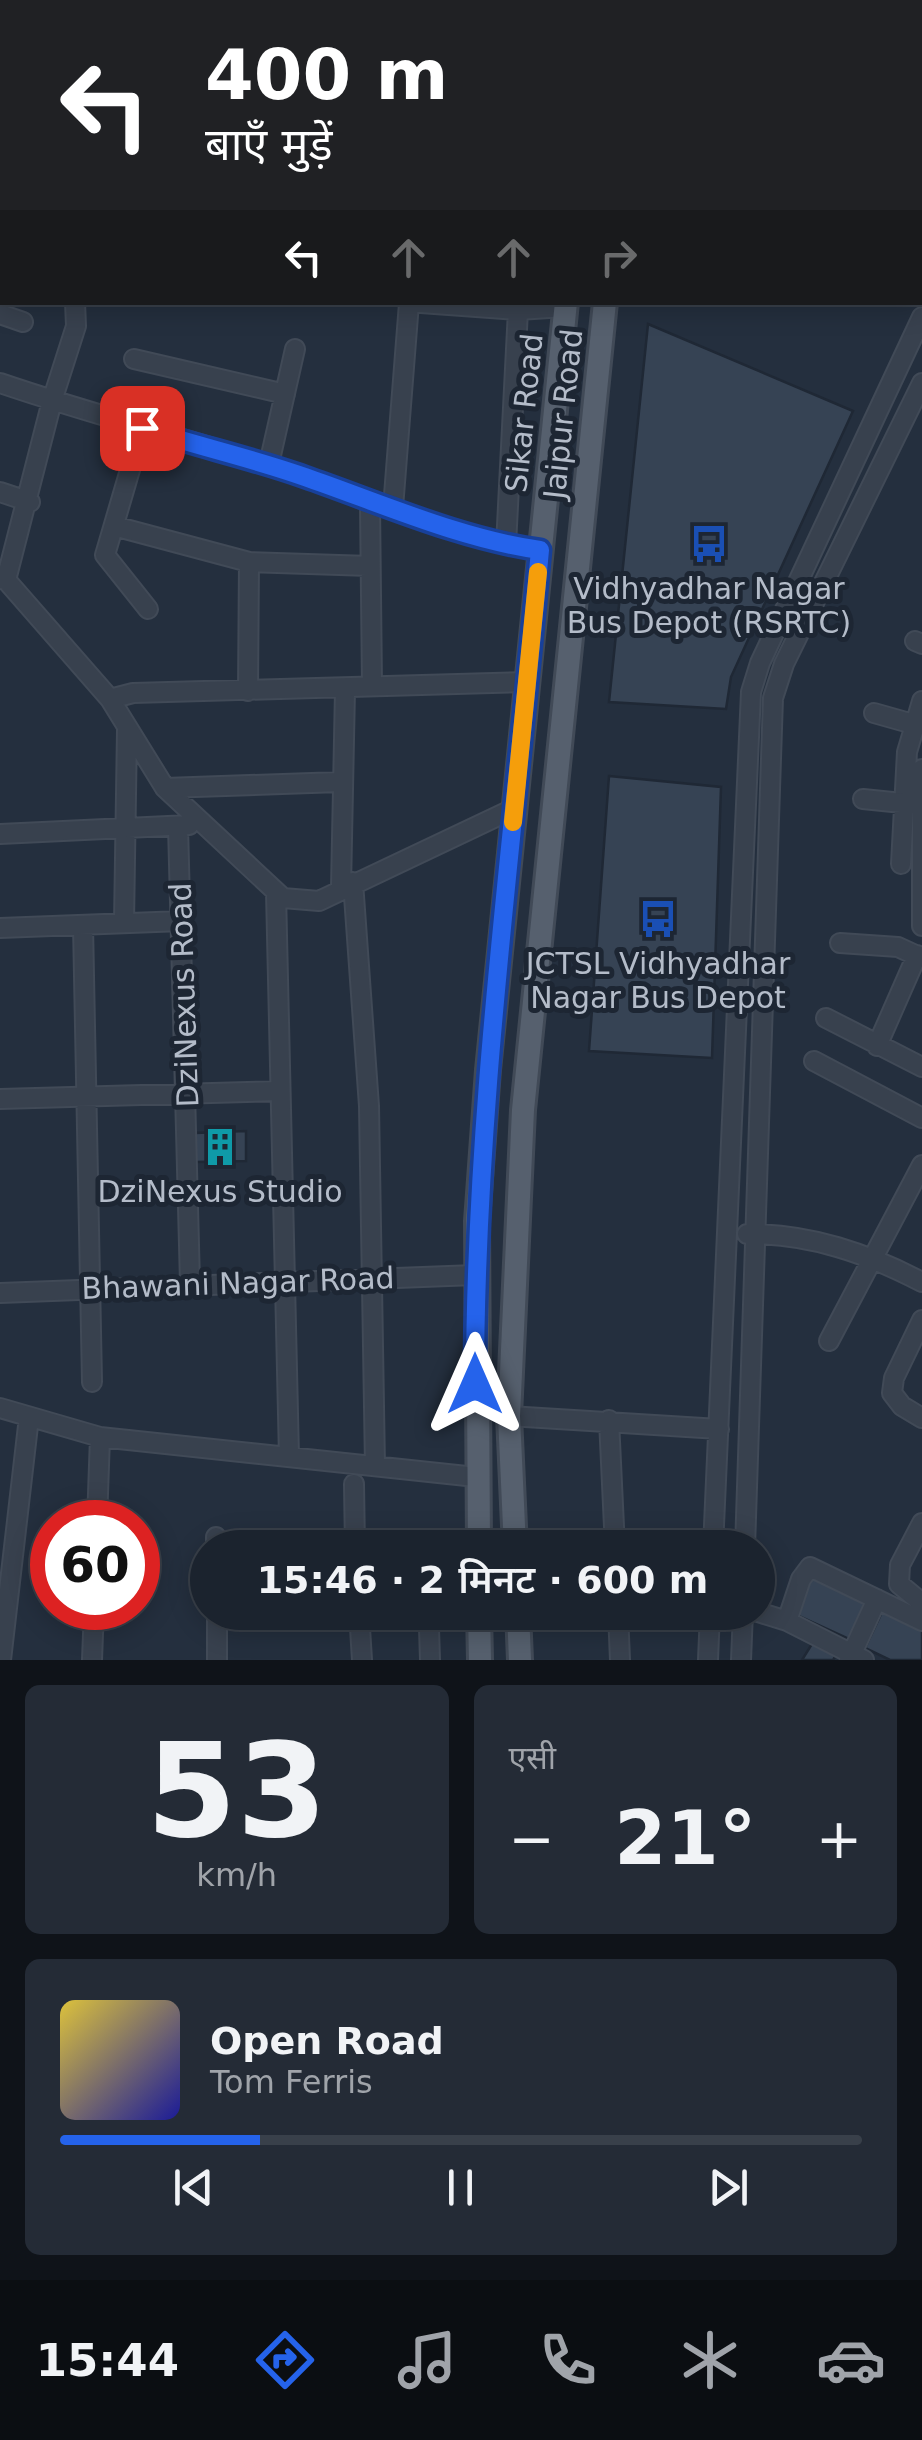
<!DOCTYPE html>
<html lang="hi">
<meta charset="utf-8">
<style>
body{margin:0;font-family:"DejaVu Sans","Noto Sans Devanagari",sans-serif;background:#242b36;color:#f1f3f6;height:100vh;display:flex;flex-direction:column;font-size:38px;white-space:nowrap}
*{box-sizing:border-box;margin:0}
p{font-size:32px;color:#a0a4aa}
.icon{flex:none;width:55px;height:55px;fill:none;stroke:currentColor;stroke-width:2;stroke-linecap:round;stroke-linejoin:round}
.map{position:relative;height:1660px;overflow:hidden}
.panel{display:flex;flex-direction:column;gap:25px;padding:25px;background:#0f1319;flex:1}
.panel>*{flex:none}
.banner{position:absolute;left:0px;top:0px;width:922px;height:305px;box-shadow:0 5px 25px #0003,0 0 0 2px #39404a;background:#202124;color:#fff;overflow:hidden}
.speed{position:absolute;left:30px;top:1500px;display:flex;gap:20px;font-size:50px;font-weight:700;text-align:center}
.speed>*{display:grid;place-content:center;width:130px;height:130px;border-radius:50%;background:#1b232e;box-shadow:0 5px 25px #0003,0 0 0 2px #39404a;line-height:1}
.speed .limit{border:15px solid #d22;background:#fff;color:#111}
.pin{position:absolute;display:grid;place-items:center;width:85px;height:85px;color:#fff;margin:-42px;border-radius:20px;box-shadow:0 5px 15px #0006}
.me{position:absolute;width:110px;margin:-55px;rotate:0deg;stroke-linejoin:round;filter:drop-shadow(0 0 8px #0008)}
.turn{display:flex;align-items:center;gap:35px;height:210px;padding:0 40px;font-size:45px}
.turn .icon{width:130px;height:130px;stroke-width:2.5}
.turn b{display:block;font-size:70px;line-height:85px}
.lanes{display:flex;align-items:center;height:95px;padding:0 40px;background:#0003;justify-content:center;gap:50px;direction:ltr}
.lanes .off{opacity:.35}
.big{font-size:75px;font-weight:600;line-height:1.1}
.panel .card{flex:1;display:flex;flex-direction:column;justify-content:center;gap:15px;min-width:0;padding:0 35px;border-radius:15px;background:#242b36}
.panel .dial{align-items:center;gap:0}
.dial b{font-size:130px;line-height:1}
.song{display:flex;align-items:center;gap:30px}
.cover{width:120px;height:120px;border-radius:15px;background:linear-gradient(135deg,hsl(50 70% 55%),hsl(240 70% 35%))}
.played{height:10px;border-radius:5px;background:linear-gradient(90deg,#2563eb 25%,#39404a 25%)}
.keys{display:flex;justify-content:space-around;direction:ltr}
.heat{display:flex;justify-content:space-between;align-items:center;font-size:55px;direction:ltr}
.panel .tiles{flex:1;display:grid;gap:25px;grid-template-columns:1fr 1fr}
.card:last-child{grid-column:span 2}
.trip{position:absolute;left:190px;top:1530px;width:585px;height:100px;border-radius:50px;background:#1b232e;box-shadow:0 5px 25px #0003,0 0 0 2px #39404a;font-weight:600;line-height:100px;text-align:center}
.dock{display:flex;height:160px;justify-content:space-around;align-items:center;background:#0b0e12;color:#a0a4aa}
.dock .icon{width:70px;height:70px}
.dock .current{color:#2563eb}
.dock b{font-size:45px;color:#f1f3f6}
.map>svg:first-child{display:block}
.building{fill:#364354;stroke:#1f2835;stroke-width:2.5}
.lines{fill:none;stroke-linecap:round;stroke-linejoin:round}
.minor-casing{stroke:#414a57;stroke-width:22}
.major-casing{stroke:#414a57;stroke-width:28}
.minor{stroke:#38414e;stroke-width:18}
.major{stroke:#56606e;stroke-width:22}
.route-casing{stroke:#184099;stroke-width:25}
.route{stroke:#2563eb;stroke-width:18}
.slow{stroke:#f59e0b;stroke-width:18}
.labels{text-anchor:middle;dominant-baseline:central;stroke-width:10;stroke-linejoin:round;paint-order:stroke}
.street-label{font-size:30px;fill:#b4bcc9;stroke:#1d2633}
.poi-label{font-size:30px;fill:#b4bcc9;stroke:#1d2633}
</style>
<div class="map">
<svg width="922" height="1660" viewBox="0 0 922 1660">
<rect width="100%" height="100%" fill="#242f3e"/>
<path class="building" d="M 458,0 L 582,0 L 457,2 Z
M 463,0 L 529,0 L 463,2 Z
M 648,324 L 853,411 L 731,677 L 726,709 L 609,702 Z
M 609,776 L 721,787 L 712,1058 L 589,1051 Z
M 246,1131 L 246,1161 L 195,1162 L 195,1133 Z
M 810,1574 L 869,1602 L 851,1640 L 792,1613 Z
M 883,1610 L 922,1629 L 922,1660 L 890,1660 L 865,1648 Z
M 815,1639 L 837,1653 L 833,1660 L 802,1660 Z"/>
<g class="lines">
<g class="minor-casing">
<path id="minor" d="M 402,0 L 427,2
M 38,2 L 39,0
M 145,2 L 145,0
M 0,97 L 2,97
M 0,159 L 2,145
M 0,219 L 2,220
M 407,302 L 518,310 L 565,307
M 0,314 L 23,322
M 134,359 L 285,394
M 0,383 C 99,417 201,442 300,475 C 376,500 461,540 540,550
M 142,429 L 105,555 L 148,609
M 269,464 L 295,349
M 0,492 L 30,502
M 370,504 L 372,686
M 393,508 L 409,303
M 114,526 L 249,562 L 370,566
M 506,545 L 518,310
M 0,579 L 6,580 L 110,699 L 165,788 L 283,898 L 319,901 L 515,808
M 6,580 L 52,401 L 76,326 L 75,302
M 915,641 L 922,644
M 248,691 L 249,562
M 110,699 L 133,693 L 528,682
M 874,713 L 913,724
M 922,769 L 922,926
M 165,788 L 340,782
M 863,799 L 912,804
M 178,826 L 190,1283
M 0,834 L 189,825
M 901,864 L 907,752 L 922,701
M 353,882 L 369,1106 L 375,1466
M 341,888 L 345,690
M 276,892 L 289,1457
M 124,923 L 127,730
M 83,925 L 92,1382
M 0,928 L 182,921
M 840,943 L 898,947 L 922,958
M 826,1018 L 922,1067
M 877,1046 L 917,955
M 814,1061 L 922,1118
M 0,1099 L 279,1091
M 747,1234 C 811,1234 866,1253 922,1282
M 0,1293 L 475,1275
M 922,1320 L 894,1378 L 892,1393 L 902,1406 L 922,1418
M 829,1341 L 922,1165
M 0,1408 L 100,1437 L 476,1477
M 509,1416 L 719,1429
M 609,1420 L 615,1548
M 354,1484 L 355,1548
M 97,1522 L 100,1437
M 922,1523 L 900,1565 L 899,1584 L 922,1603
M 216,1537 L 216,1548
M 713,1548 L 751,692 L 760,663 L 922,317
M 745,1548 L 773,698 L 784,664 L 922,383
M 217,1612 L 217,1660
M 359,1612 L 362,1660
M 618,1612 L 620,1660
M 758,1612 L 787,1621 L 864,1660
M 787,1621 L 801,1579 L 810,1567 L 922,1621
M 429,1628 L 430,1660
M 1,1660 L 29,1417
M 92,1660 L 94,1608
M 708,1660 L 710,1612
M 741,1660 L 743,1612
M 849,1660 L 877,1599"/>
</g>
<g class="major-casing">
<path id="major" d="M 602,0 L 611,2
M 636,2 L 636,0
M 920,134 L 922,134
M 920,174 L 922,176
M 479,1548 L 477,1221 L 488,1070 L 566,302
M 515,1548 L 509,1416 L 523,1110 L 605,302
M 479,1612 L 480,1660
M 518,1612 L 520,1660"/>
</g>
<use href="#minor" class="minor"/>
<use href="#major" class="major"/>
</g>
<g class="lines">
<g class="route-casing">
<path id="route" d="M 142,428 C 196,446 252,458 305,477 C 380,503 461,539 540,550 C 515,828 475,1104 475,1384"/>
</g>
<use href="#route" class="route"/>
<path class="slow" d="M 513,822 L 538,572"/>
</g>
<defs>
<g id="bus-bare" transform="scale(3)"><path d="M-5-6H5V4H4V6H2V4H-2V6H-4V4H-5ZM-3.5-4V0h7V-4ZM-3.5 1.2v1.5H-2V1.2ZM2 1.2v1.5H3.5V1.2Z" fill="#1a4fb4" stroke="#1d2633" stroke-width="2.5" paint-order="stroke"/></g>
<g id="building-bare" transform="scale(3)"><path d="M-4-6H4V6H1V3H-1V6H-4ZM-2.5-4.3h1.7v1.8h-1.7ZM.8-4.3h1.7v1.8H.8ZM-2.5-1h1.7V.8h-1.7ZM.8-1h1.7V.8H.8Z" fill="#0f9aa8" stroke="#1d2633" stroke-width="2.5" paint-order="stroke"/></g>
</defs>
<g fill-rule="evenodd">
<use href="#bus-bare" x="709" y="544"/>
<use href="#bus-bare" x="658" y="919"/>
<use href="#building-bare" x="220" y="1147"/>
</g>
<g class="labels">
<g class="street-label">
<text transform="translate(524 413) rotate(-84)">Sikar Road</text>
<text transform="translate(563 414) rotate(-84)">Jaipur Road</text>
<text transform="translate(184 995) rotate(-92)">DziNexus Road</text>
<text transform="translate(238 1283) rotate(-2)">Bhawani Nagar Road</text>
</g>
<g class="poi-label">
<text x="709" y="588">Vidhyadhar Nagar<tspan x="709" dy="34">Bus Depot (RSRTC)</tspan></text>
<text x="658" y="963">JCTSL Vidhyadhar<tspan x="658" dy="34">Nagar Bus Depot</tspan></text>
<text x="220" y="1191">DziNexus Studio</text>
</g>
</g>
</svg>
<div class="speed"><div class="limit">60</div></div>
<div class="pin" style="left:142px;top:428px;background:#d93025"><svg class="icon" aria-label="arrive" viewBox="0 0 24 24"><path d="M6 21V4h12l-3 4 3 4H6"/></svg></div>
<svg class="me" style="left:475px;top:1384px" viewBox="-20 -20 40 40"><path d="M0-17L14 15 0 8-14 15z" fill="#2563eb" stroke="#fff" stroke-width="4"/></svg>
<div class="trip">15:46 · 2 मिनट · 600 m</div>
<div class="banner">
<div class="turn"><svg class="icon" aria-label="left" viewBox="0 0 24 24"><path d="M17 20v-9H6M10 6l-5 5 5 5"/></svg><div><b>400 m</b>बाएँ मुड़ें</div></div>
<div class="lanes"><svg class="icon" aria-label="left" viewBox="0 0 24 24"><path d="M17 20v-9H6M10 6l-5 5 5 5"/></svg><svg class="icon off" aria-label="ahead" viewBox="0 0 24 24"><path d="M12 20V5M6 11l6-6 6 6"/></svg><svg class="icon off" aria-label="ahead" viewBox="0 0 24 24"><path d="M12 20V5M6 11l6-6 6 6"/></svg><svg class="icon off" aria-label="right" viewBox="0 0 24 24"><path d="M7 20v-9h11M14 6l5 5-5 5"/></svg></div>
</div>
</div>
<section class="panel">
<div class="tiles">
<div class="card dial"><b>53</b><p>km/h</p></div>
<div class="card"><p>एसी</p>
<div class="heat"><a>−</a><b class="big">21°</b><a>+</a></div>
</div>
<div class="card">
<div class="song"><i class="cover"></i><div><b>Open Road</b><p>Tom Ferris</p></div></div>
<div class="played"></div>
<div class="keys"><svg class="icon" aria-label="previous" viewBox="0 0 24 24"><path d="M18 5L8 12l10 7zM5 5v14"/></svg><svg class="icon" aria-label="pause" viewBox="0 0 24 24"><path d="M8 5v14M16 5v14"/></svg><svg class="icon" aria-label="next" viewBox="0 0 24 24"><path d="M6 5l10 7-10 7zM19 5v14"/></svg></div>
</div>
</div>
</section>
<nav class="dock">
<b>15:44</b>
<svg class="icon current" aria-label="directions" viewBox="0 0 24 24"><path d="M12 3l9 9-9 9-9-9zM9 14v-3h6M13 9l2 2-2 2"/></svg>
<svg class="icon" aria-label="music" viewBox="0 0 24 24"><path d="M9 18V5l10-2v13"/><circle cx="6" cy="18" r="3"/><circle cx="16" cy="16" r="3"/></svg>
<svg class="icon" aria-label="phone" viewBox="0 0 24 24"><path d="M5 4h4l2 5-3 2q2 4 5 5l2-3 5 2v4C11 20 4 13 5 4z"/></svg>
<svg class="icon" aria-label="climate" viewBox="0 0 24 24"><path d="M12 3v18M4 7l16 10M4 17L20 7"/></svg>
<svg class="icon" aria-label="car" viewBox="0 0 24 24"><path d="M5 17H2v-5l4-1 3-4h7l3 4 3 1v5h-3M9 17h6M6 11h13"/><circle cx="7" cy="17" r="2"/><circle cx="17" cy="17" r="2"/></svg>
</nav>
